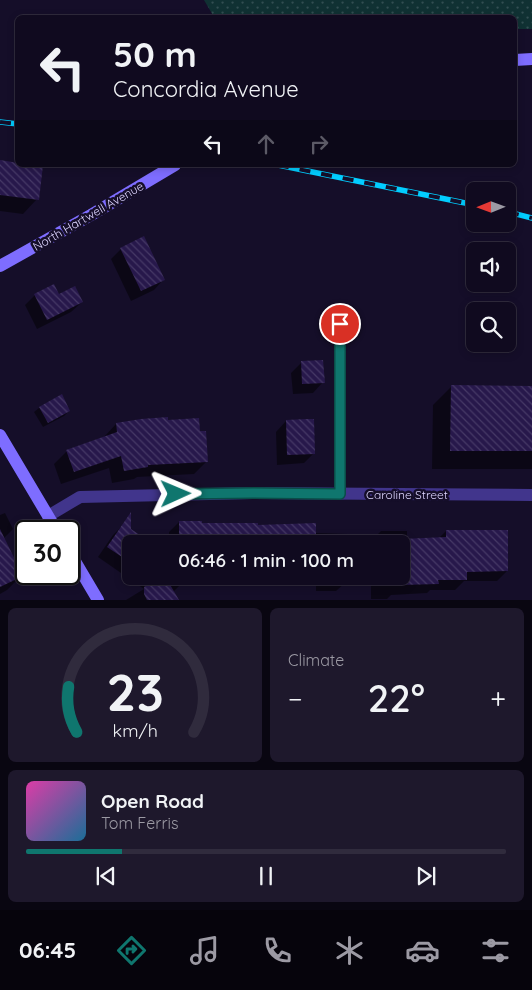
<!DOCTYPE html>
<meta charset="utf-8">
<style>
body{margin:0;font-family:Quicksand,sans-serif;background:#1e182c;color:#f1f3f6;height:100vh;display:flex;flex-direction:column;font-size:19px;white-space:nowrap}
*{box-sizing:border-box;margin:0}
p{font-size:16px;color:#9c9aa4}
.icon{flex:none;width:28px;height:28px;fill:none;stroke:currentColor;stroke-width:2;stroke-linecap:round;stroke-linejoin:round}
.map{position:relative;height:600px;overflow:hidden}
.details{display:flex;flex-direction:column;gap:8px;padding:8px;background:#090611;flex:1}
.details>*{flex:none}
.banner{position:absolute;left:15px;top:15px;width:502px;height:152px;border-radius:8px;box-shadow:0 2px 8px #0003,0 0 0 1px #302b3d;background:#100a1f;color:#f1f3f6;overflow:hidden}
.needle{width:32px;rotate:269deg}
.fabs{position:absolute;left:466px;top:182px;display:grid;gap:10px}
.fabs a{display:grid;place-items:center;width:50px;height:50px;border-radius:8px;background:#100a1f;box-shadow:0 2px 8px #0003,0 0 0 1px #302b3d;font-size:25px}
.speed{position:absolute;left:15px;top:520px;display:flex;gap:10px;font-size:25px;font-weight:700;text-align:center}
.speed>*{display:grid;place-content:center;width:65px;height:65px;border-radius:50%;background:#100a1f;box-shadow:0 2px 8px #0003,0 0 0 1px #302b3d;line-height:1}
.speed .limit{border:2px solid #111;border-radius:8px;background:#fff;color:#111}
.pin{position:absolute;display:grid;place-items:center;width:42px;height:42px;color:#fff;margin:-21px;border:2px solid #fff;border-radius:50%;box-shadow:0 1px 5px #0007}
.me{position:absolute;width:55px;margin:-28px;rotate:89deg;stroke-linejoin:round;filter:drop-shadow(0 0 4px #0008)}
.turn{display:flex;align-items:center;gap:18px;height:105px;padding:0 15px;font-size:22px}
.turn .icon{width:65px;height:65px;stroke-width:2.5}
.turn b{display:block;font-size:35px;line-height:42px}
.lanes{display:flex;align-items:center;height:48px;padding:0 15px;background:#0003;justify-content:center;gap:25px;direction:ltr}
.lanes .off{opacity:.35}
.big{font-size:38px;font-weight:600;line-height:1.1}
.details .card{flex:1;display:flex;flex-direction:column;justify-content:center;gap:8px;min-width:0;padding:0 18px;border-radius:8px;background:#1e182c}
.details .dial{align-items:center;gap:0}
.dial svg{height:130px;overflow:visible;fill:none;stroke:#302b3d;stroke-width:7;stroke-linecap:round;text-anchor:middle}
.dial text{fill:#f1f3f6;stroke:none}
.song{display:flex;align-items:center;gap:15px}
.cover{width:60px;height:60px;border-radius:8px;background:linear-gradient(135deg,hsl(320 70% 55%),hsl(200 70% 35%))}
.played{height:5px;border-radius:2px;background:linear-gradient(90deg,#0f766e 20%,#302b3d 20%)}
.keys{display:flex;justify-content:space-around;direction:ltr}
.heat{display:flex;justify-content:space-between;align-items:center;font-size:28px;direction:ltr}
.details .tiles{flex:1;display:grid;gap:8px;grid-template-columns:1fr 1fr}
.card:last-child{grid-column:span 2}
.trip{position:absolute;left:122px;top:535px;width:288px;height:50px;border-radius:8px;background:#100a1f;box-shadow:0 2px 8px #0003,0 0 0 1px #302b3d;font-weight:600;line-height:50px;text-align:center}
.tabs{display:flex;height:80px;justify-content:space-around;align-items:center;background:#06040c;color:#9c9aa4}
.tabs .icon{width:35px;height:35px}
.tabs .current{color:#0f766e}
.tabs b{font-size:22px;color:#f1f3f6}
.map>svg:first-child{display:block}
.park{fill:url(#park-dots)}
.shadow{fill:#0007}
.building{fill:url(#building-back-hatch)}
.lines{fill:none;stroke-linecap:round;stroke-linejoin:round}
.street{stroke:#41358c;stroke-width:12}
.secondary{stroke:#7e6dff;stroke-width:12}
.rail-casing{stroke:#02cdff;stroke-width:5.5}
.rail{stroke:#150e29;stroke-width:4;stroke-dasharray:11;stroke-linecap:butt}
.route-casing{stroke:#0a4d48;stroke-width:12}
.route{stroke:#0f766e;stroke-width:9}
.labels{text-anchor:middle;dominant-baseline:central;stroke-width:5;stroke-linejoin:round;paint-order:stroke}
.street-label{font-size:12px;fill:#ded6ff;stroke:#150e29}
</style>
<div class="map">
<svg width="532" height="600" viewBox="0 0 532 600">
<defs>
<pattern id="park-dots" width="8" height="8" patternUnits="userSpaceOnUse" patternTransform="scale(1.25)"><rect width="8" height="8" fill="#103133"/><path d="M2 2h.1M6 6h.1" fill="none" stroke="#324e52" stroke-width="1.8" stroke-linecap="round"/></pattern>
<pattern id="building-back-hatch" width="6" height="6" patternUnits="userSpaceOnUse" patternTransform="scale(1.25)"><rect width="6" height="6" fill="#27184b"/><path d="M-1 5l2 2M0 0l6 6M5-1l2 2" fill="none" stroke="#463966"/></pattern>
</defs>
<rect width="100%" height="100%" fill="#150e29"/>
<path class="park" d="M 204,0 L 532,0 L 532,29 L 515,29 L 515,18 L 214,17 Z"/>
<path class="shadow" d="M 0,161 L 18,165 L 25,165 L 37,199 L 23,214 L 0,211 Z
M 121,249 L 164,279 L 154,290 L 131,301 L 111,259 Z
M 35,295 L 58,296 L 82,302 L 71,312 L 37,329 L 25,305 Z
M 302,362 L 323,382 L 313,393 L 293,394 L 291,373 Z
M 451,387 L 532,387 L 532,469 L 432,469 L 433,405 Z
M 61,396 L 69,411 L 64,416 L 43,427 L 34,412 L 39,408 Z
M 286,421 L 314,453 L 304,463 L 277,465 L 276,432 Z
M 167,422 L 199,432 L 207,461 L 194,474 L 137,477 L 134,479 L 112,483 L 109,468 L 61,484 L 54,464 L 66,452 L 104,438 L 104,437 L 116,424 Z
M 5,513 L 13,529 L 3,539 L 21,576 L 7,590 L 0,594 L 0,515 Z
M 179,522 L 201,524 L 257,527 L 315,533 L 347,534 L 347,544 L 169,544 L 169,532 Z
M 123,525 L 131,544 L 131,576 L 178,576 L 182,583 L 173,592 L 178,600 L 126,600 L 144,589 L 98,557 L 113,535 Z
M 381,531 L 407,531 L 407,540 L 438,539 L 446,531 L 507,571 L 497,581 L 464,581 L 455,590 L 430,590 L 427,593 L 391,595 L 387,599 L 371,599 L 371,576 L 401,576 L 401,544 L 371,544 L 371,541 Z
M 316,576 L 347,576 L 347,581 L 336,591 L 316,591 Z"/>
<path class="building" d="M 0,160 L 18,163 L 18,165 L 43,165 L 39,200 L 0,195 Z
M 144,236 L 165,280 L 141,291 L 120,248 Z
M 54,284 L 59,294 L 75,286 L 83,302 L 47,320 L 34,294 Z
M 323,360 L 325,383 L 302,384 L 301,361 Z
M 451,385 L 532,386 L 532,451 L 450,451 Z
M 62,394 L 70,411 L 48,423 L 39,407 Z
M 168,417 L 168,420 L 199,418 L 200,431 L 206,431 L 208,462 L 148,465 L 148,467 L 124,471 L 121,456 L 74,472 L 66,450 L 117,432 L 116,423 L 141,419 Z
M 307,419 L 314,419 L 315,454 L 287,455 L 286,420 Z
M 131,512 L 131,529 L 153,544 L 131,544 L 131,563 L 107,547 Z
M 179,521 L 202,521 L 202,523 L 258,523 L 258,525 L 316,523 L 316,544 L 179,544 Z
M 0,529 L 23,576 L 0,587 Z
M 446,530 L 508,530 L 508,571 L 467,572 L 467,580 L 438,580 L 439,584 L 401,585 L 401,539 L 446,537 Z
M 163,576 L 165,576 L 179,600 L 147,600 L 144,594 L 144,587 Z"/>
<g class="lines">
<path class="street" d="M 340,324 L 340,494
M 48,516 L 80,497 L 253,493 L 532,495"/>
<path class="secondary" d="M 515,60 L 532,59
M 0,266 L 91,215 L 175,165
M 0,435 L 57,531
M 69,551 L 98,600"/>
<g class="rail-casing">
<path id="rail" d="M 0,122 L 18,124
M 278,165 L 475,205
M 508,212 L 532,218"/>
</g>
<use href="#rail" class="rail"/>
</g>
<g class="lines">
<g class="route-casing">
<path id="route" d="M 176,494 L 253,493 L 340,494 L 340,324"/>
</g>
<use href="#route" class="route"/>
</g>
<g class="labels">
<g class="street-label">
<text transform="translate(88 216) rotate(-30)">North Hartwell Avenue</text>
<text x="407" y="494">Caroline Street</text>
</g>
</g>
</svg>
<div class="fabs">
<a><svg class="needle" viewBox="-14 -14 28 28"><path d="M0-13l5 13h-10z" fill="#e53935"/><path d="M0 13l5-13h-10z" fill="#9c9aa4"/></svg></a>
<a><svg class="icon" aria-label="sound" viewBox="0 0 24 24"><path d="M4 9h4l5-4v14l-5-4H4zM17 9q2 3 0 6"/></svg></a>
<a><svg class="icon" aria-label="search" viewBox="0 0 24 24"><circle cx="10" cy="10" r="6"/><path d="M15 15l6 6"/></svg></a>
</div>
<div class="speed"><div class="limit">30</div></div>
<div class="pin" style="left:340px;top:324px;background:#d93025"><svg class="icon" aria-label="arrive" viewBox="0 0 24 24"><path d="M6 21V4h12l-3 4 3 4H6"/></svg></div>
<svg class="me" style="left:176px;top:494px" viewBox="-20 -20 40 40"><path d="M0-17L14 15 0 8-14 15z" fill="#0f766e" stroke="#fff" stroke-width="4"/></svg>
<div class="trip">06:46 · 1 min · 100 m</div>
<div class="banner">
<div class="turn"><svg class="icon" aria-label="left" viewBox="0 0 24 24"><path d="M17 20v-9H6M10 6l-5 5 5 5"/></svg><div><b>50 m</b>Concordia Avenue</div></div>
<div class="lanes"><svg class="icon" aria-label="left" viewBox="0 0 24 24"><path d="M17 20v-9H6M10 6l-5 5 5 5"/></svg><svg class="icon off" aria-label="ahead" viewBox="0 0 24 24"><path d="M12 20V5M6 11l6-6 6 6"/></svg><svg class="icon off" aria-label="right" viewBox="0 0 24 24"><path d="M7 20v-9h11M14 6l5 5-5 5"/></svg></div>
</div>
</div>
<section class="details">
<div class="tiles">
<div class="card dial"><svg viewBox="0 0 100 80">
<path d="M14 69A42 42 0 1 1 86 69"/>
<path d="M14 69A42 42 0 0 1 9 41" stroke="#0f766e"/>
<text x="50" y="56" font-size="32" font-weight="700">23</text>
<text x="50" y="72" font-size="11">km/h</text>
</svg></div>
<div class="card"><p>Climate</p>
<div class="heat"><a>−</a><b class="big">22°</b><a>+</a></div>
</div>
<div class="card">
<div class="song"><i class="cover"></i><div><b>Open Road</b><p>Tom Ferris</p></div></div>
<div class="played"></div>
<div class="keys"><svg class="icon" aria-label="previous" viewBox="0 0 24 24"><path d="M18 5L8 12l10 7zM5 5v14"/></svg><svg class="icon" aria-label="pause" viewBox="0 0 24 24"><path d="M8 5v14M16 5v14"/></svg><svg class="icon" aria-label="next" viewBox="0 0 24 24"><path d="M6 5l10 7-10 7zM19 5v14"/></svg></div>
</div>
</div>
</section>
<nav class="tabs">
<b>06:45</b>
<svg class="icon current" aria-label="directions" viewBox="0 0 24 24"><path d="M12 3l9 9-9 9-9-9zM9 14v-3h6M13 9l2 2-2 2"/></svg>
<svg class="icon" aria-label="music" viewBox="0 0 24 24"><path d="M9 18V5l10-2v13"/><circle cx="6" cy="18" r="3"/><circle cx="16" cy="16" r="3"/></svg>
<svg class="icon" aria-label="phone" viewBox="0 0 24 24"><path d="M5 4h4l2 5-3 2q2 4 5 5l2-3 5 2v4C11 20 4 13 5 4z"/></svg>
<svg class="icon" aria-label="climate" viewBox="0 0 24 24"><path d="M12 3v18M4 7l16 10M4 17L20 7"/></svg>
<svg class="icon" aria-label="car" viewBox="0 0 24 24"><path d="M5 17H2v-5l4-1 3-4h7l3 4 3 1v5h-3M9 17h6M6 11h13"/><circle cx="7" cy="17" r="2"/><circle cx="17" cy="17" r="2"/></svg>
<svg class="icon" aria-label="filters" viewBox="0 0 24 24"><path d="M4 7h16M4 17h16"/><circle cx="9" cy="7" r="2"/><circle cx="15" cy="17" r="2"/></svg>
</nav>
